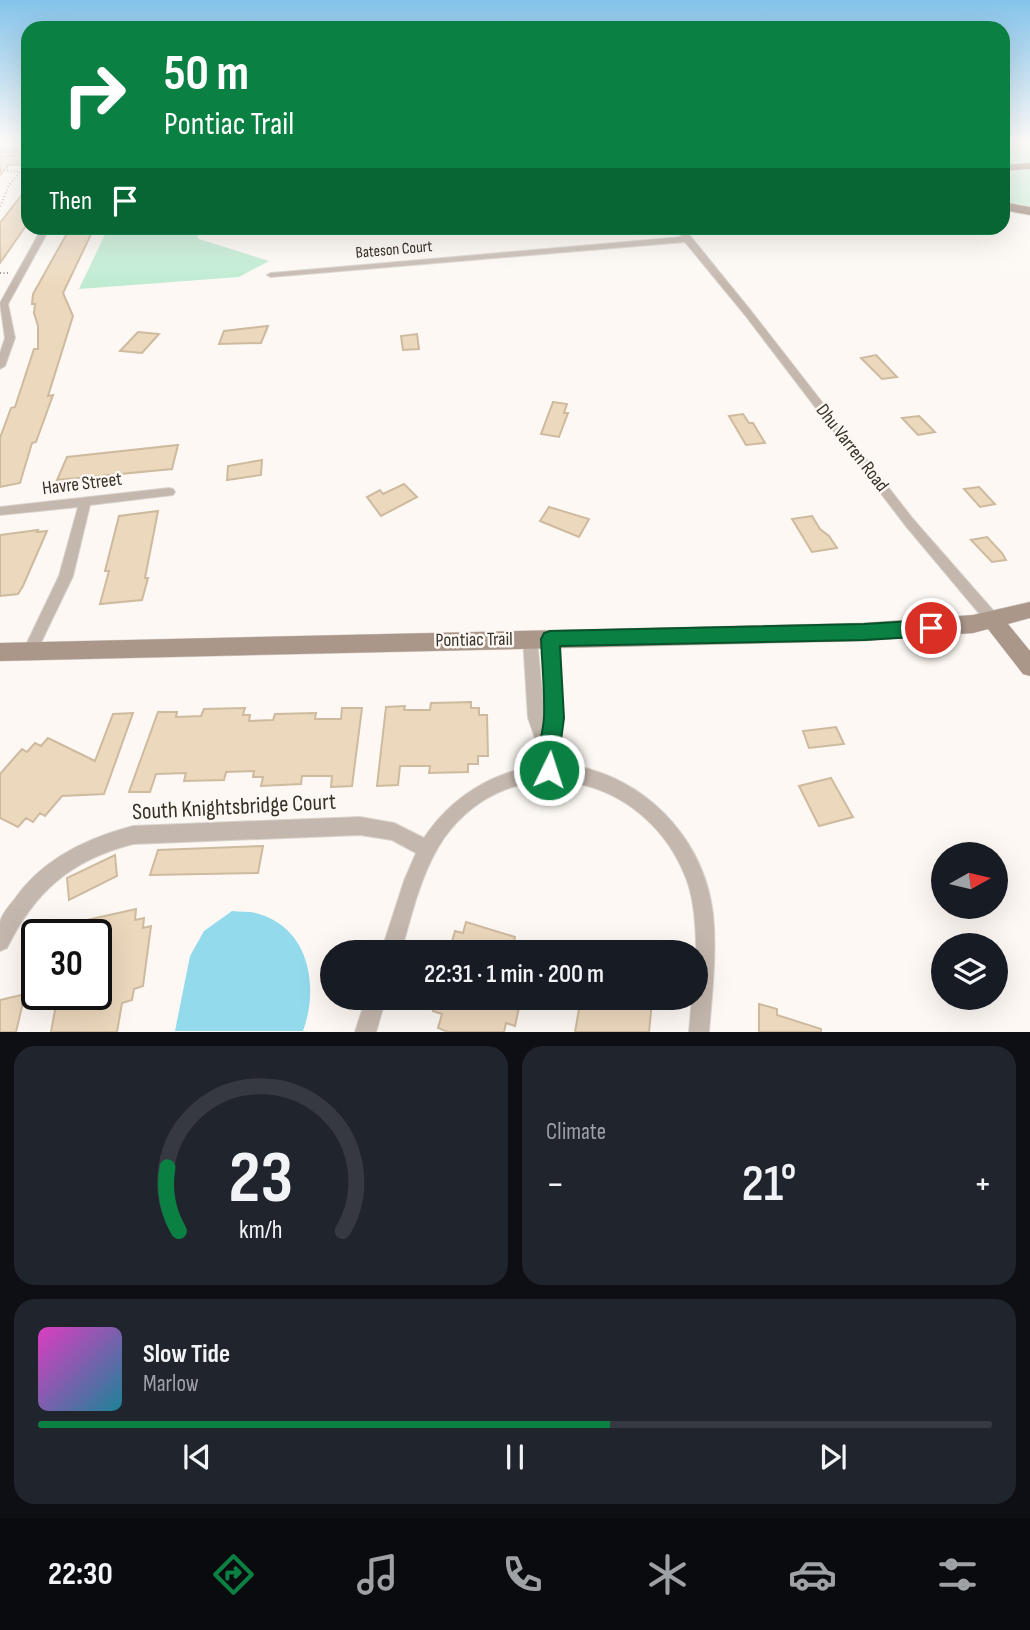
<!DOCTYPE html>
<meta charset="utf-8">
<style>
body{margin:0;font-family:"Sofia Sans Condensed",sans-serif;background:#20242c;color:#f1f3f6;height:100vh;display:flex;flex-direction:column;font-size:26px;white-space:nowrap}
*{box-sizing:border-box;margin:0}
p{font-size:23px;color:#9ea1a6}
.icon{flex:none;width:38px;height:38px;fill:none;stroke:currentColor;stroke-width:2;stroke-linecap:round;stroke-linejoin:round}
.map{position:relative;height:1032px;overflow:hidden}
.sheet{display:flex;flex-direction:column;gap:14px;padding:14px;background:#0d0f14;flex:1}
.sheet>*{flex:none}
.hud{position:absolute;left:21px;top:21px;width:989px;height:214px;border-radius:21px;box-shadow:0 7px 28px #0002;background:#0b8043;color:#fff;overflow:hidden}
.needle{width:46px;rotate:82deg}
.fabs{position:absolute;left:931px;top:842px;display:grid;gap:14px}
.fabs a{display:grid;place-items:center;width:77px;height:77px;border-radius:50%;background:#171b24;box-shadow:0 7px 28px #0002;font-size:35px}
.speed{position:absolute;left:21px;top:919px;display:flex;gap:14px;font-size:35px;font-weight:700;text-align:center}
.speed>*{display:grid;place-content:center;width:91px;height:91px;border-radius:50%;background:#171b24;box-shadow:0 7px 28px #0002;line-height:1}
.speed .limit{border:4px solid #111;border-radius:10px;background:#fff;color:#111}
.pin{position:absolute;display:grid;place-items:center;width:60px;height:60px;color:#fff;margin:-30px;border:4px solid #fff;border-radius:50%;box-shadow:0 2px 7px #0007}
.me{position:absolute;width:77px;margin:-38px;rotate:4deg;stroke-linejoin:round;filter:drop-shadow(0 0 5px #0008)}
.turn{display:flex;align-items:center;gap:24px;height:147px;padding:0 28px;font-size:32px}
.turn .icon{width:91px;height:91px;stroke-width:2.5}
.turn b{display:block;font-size:49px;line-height:60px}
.then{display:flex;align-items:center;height:66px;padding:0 28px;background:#0003;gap:14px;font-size:26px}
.big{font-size:52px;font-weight:600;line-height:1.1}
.sheet .card{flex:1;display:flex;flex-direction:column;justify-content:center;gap:10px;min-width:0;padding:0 24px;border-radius:21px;background:#20242c}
.sheet .dial{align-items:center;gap:0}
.dial svg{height:182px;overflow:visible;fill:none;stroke:#363941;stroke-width:7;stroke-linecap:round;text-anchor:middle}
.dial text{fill:#f1f3f6;stroke:none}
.song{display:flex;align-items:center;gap:21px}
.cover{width:84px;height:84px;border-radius:10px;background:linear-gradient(135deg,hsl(310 70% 55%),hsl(190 70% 35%))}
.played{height:7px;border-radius:4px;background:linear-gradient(90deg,#0b8043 60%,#363941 60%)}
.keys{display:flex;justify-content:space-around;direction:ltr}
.heat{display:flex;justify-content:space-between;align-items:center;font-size:38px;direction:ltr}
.sheet .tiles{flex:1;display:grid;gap:14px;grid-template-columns:1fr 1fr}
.card:last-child{grid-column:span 2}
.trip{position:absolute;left:320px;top:940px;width:388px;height:70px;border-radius:35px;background:#171b24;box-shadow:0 7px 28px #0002;font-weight:600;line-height:70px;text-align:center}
.tab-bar{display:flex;height:112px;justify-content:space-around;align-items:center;background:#090b0e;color:#9ea1a6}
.tab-bar .icon{width:49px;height:49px}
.tab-bar .current{color:#0b8043}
.tab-bar b{font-size:32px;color:#f1f3f6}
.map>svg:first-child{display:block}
.green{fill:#beebd1}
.water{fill:#92daec}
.building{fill:#ecd8bd;stroke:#ceba9f;stroke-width:2}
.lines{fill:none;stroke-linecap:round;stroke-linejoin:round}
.street-casing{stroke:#dad4ce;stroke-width:2}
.secondary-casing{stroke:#dad4ce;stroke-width:1}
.highway-casing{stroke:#dad4ce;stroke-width:2}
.path{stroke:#958e86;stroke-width:2;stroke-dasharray:1 2.5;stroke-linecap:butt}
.street{fill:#c4b7ae;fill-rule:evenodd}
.secondary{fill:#aa978a;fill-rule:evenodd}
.highway{fill:#866c5a;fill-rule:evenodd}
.route{fill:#0b8043;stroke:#07532c;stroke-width:2}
.labels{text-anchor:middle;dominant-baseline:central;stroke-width:5;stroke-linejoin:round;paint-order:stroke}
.far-street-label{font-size:16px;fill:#393127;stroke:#fdf8f3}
.street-label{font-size:19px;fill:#393127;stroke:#fdf8f3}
.near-street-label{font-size:23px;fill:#393127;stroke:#fdf8f3}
</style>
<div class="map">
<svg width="1030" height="1032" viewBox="0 0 1030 1032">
<rect width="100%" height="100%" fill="#fdf8f3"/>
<path class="green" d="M 1003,142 L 1030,142 L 1030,162 L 1003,165 Z
M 1030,170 L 1030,206 L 1003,202 L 1003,173 Z
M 108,228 L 194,228 L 199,239 L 269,261 L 239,277 L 79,289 Z"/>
<path class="water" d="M 232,911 C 241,912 251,911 259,914 C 310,929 319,988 303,1031 L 175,1031 L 190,956 L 204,931 Z"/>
<path class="building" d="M 28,155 L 28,164 L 9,165 L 0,175 L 0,156 Z
M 28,187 L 28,223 L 0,263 L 0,223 Z
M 70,228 L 94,228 L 63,293 L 73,316 L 48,396 L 53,395 L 36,442 L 32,443 L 20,483 L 0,487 L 0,438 L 11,408 L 15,407 L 34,349 L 38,349 L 38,326 L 34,313 L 35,304 L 32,304 L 33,294 Z
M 268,326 L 261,343 L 219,344 L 224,331 Z
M 138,332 L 159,334 L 142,353 L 120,351 Z
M 417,334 L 419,349 L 403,350 L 401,336 Z
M 876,355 L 897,377 L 882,379 L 861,358 Z
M 553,402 L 567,404 L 564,413 L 568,413 L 559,437 L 541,434 Z
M 743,414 L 749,423 L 753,423 L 765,443 L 746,445 L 729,416 Z
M 919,416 L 935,432 L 918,435 L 902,418 Z
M 178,445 L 172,469 L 57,480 L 67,457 Z
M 262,460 L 261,475 L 227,480 L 228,466 Z
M 404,484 L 417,497 L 381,516 L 367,497 L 380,490 L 383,494 Z
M 979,487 L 995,504 L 980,507 L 964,489 Z
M 549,507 L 589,519 L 579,537 L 540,521 Z
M 158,511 L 145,578 L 148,578 L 142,600 L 100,604 L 109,571 L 105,571 L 119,516 Z
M 812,516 L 820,529 L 829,536 L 837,548 L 812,552 L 792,519 Z
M 38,530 L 37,532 L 47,531 L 23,586 L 18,594 L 0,596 L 0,535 Z
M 987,537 L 1002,553 L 1006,560 L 992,562 L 971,540 Z
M 471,702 L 471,708 L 479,708 L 479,715 L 487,715 L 488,756 L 478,756 L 478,764 L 468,764 L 468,772 L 429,773 L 430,766 L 400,766 L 398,785 L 377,786 L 386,707 L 405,706 L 404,710 L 430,710 L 431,703 Z
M 245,708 L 243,715 L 250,715 L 249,721 L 273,720 L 275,714 L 316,713 L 315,719 L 341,719 L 342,708 L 362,708 L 352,786 L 331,787 L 332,776 L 302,776 L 301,784 L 261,786 L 263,777 L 253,777 L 254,771 L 226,772 L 224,780 L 184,781 L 186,773 L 156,774 L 150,792 L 129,792 L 158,712 L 177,712 L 176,717 L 201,716 L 204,709 Z
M 133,713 L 104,794 L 62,796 L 45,816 L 40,813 L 33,822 L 26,818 L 18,827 L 0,818 L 0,774 L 22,749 L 27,752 L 35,743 L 41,746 L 48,738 L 95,761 L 113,714 Z
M 836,727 L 844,744 L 809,748 L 803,731 Z
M 831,778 L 853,817 L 819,826 L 799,786 Z
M 263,846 L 258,873 L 150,875 L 158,850 Z
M 115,855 L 117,876 L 69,900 L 67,878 Z
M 136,909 L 135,920 L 144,918 L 143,928 L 151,926 L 143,986 L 134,989 L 132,1000 L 122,1003 L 117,1032 L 51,1032 L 58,994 L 96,994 L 96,934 L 79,934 L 82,921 Z
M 466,922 L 515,937 L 512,952 L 449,952 L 455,931 L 463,933 Z
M 25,994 L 16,1032 L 0,1032 L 0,1000 Z
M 437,998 L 521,998 L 515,1026 L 506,1023 L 504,1032 L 448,1032 L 438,1028 L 442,1014 L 433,1011 Z
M 581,998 L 640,998 L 652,1001 L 649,1032 L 575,1032 Z
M 759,1004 L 777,1009 L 777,1015 L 821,1029 L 821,1032 L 759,1032 Z"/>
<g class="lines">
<g class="street-casing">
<path id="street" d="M 28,148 L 28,152 L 0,153 L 0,149 Z
M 42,228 L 50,228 L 8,304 L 15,338 L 5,366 L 0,369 L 0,353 L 5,338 L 0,303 Z
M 674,228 L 682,228 L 691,237 L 751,311 L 913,519 L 998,616 L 1000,620 L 998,624 L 993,626 L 988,624 L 905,525 L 745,315 L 685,242 L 271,277 L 267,275 L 271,273 L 682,237 Z
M 169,488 L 173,489 L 175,492 L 173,495 L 90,505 L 73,576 L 35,655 L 30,657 L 25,655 L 23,651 L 59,576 L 78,507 L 0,515 L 0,507 Z
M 530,633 L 535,635 L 537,639 L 545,722 L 543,639 L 545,635 L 550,633 L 555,635 L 557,639 L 562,718 L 556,752 L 557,764 C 567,766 579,766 589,769 C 655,788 705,845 713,914 C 717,953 712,993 709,1032 L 689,1032 L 692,998 L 696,998 C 696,962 699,911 686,878 C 646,774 513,743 444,838 C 421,872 412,914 401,952 L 381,952 L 404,881 L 416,853 L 392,840 L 360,835 L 133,844 C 71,860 35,891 7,948 L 0,951 C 0,942 0,932 0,923 C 1,915 9,906 14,900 C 42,859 87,838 133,826 L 360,817 L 394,823 L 424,838 C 451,797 492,772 541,765 L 540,752 L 528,718 L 523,639 L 525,635 Z
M 366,998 L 386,998 L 376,1032 L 355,1032 Z"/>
</g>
<g class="secondary-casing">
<path id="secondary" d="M 1030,602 L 1030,618 L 1008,624 L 1030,651 L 1030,676 L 1023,674 L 988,629 L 973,633 L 864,641 L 0,661 L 0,643 L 864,623 L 973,615 Z"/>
</g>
<g class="highway-casing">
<path id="highway" d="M 1030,163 L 1030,169 L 1003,171 L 1003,165 Z
M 1003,202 L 1030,207 L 1030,215 L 1003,210 Z"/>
</g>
<path class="path" d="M 0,170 L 20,172 L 9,185 L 0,207
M 0,273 L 8,273"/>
<use href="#street" class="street"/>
<use href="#secondary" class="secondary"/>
<use href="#highway" class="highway"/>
</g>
<linearGradient id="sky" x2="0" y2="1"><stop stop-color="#85c3ea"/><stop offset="0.49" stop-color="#fefcfa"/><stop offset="1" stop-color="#fefcfa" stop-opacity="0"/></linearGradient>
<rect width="1030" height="287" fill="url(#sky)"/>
<path class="route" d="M 931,620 L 937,623 L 940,628 L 937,634 L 931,636 L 864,640 L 560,646 L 564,718 L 556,778 L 549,781 L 541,778 C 533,757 543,738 544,717 C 545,691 542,664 541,639 L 544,633 L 550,631 L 864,624 Z"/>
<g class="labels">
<g class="far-street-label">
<text transform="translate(394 250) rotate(-5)">Bateson Court</text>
</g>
<g class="street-label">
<text transform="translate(852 448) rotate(52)">Dhu Varren Road</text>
<text transform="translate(82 484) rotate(-7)">Havre Street</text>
<text transform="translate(474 640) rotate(-1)">Pontiac Trail</text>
</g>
<g class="near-street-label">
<text transform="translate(234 807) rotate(-3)">South Knightsbridge Court</text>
</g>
</g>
</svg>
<div class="fabs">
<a><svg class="needle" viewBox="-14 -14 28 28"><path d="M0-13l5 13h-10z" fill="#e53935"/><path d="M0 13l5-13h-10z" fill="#9ea1a6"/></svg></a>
<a><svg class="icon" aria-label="layers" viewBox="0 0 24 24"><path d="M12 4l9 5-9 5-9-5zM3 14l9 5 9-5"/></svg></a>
</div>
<div class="speed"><div class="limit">30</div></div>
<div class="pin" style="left:931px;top:628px;background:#d93025"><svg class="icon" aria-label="arrive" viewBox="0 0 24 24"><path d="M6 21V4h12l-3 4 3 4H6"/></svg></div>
<svg class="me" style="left:549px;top:770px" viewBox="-20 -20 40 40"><circle r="17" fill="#0b8043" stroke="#fff" stroke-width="3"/><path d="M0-11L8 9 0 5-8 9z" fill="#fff"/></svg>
<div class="trip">22:31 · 1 min · 200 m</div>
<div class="hud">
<div class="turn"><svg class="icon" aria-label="right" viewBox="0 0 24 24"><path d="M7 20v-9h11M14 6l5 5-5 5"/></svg><div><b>50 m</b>Pontiac Trail</div></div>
<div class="then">Then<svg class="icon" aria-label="arrive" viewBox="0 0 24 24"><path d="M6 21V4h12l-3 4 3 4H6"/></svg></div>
</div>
</div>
<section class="sheet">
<div class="tiles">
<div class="card dial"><svg viewBox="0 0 100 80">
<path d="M14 69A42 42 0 1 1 86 69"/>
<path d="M14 69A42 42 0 0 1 9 41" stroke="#0b8043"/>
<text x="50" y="56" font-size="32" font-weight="700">23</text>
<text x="50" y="72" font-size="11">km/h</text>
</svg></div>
<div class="card"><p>Climate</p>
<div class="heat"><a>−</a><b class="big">21°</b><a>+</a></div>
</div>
<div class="card">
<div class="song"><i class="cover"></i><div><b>Slow Tide</b><p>Marlow</p></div></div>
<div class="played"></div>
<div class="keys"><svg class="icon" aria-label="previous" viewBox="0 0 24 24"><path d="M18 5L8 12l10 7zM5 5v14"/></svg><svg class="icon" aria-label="pause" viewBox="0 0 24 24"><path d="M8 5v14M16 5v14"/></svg><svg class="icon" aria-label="next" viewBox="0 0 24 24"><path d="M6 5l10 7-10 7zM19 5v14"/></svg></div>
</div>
</div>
</section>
<nav class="tab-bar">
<b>22:30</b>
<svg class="icon current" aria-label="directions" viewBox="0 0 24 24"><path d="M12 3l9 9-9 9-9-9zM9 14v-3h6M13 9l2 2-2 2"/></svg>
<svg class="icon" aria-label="music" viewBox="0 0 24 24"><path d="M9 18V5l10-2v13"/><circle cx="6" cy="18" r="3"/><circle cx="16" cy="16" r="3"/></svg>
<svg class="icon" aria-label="phone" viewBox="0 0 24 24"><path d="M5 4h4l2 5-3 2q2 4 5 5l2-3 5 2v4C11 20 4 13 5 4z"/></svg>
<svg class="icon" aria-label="climate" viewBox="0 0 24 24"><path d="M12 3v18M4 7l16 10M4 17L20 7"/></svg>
<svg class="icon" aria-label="car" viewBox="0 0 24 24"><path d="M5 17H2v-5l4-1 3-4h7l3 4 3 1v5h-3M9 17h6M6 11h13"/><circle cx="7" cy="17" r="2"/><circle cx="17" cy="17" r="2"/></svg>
<svg class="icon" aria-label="filters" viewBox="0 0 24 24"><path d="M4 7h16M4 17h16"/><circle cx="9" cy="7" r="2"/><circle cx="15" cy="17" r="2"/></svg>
</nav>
